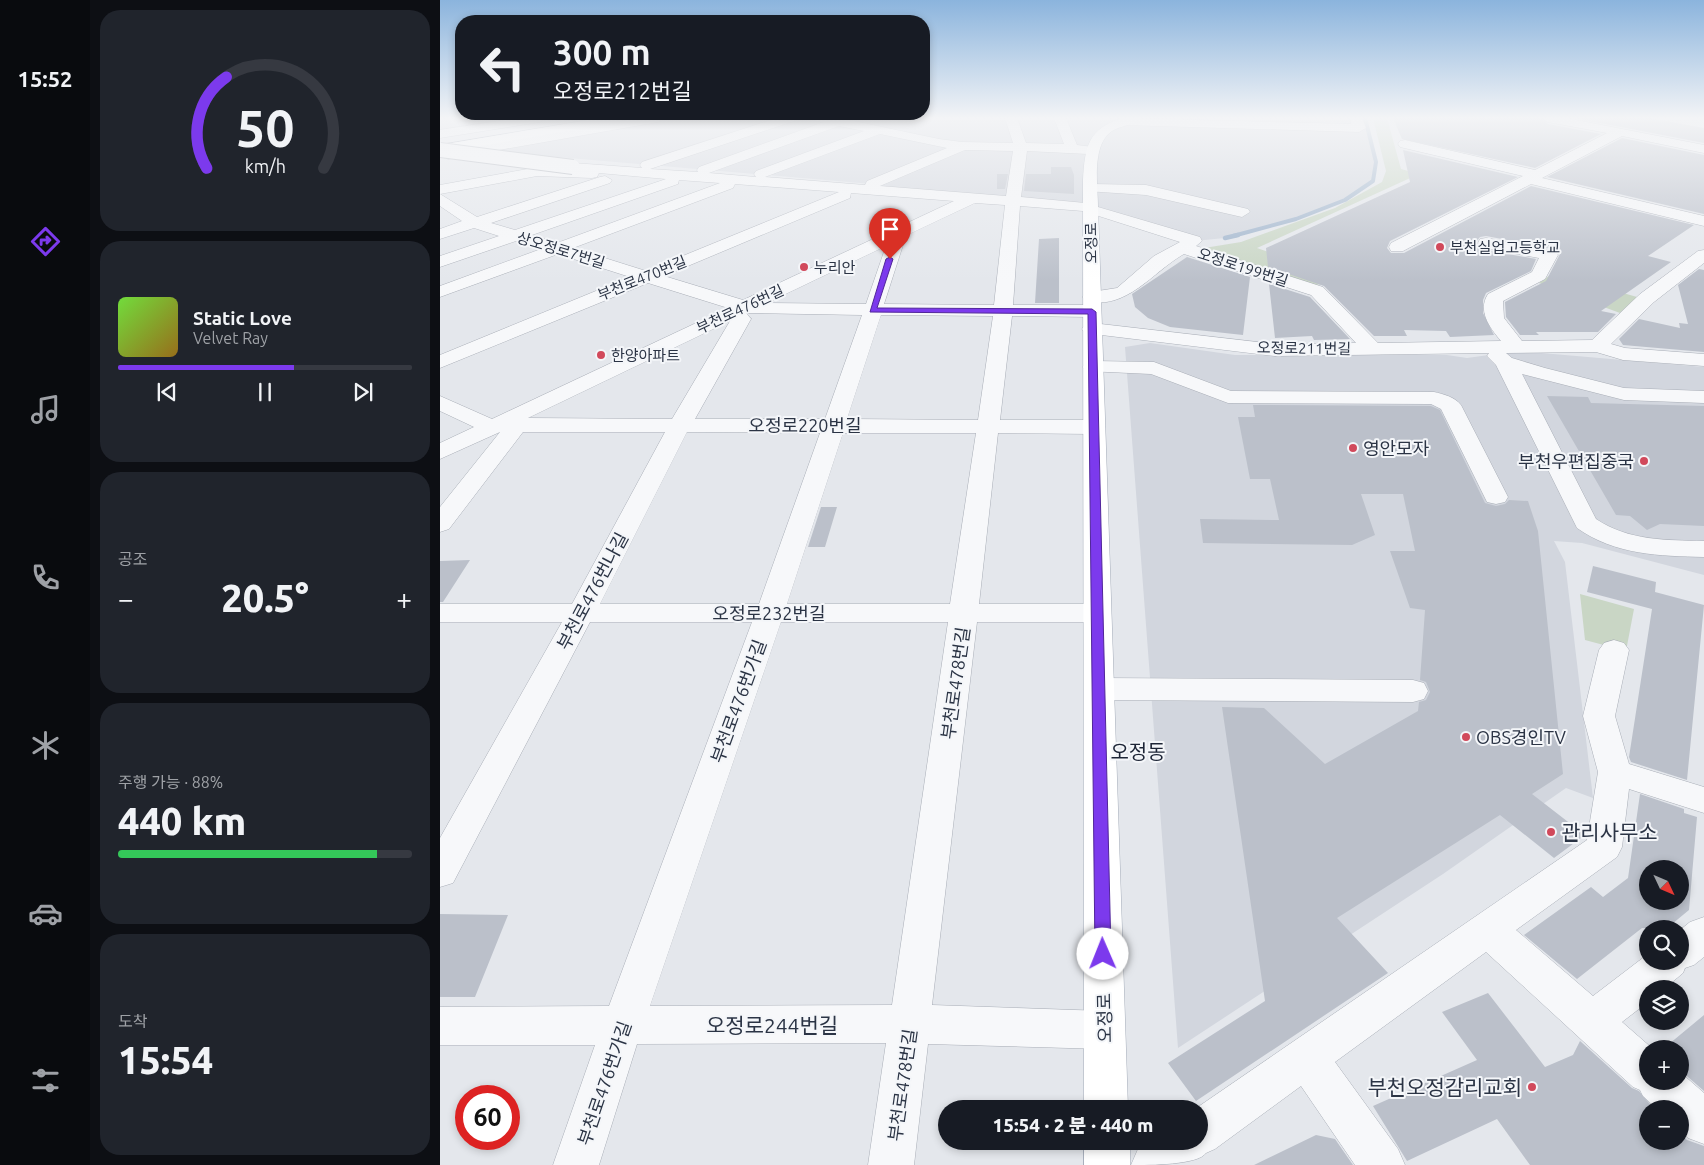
<!DOCTYPE html>
<html lang="ko">
<meta charset="utf-8">
<style>
body{margin:0;font-family:Ubuntu,"Noto Sans KR",sans-serif;background:#20242c;color:#f1f3f6;height:100vh;display:flex;flex-direction:column;font-size:19px;white-space:nowrap}
*{box-sizing:border-box;margin:0}
p{font-size:16px;color:#9ea1a6}
.icon{flex:none;width:28px;height:28px;fill:none;stroke:currentColor;stroke-width:2;stroke-linecap:round;stroke-linejoin:round}
.map{position:relative;flex:1;overflow:hidden}
.drawer{display:flex;flex-direction:column;gap:10px;padding:10px;background:#0d0f14;width:350px}
.drawer>*{flex:none}
.hud{position:absolute;left:15px;top:15px;width:475px;height:105px;border-radius:20px;box-shadow:0 2px 8px #0003;background:#171b24;color:#f1f3f6;overflow:hidden}
.needle{width:32px;rotate:134deg}
.fabs{position:absolute;left:1199px;top:860px;display:grid;gap:10px}
.fabs a{display:grid;place-items:center;width:50px;height:50px;border-radius:50%;background:#171b24;box-shadow:0 2px 8px #0003;font-size:25px}
.speed{position:absolute;left:15px;top:1085px;display:flex;gap:10px;font-size:25px;font-weight:700;text-align:center}
.speed>*{display:grid;place-content:center;width:65px;height:65px;border-radius:50%;background:#171b24;box-shadow:0 2px 8px #0003;line-height:1}
.speed .limit{border:8px solid #d22;background:#fff;color:#111}
.pin{position:absolute;display:grid;place-items:center;width:42px;height:42px;color:#fff;margin:-51px -21px;border-radius:50% 50% 50% 0;rotate:-45deg;box-shadow:0 0 5px #0007}
.pin .icon{rotate:45deg}
.me{position:absolute;width:55px;margin:-28px;rotate:359deg;stroke-linejoin:round;filter:drop-shadow(0 0 4px #0008)}
.turn{display:flex;align-items:center;gap:18px;height:105px;padding:0 15px;font-size:22px}
.turn .icon{width:65px;height:65px;stroke-width:2.5}
.turn b{display:block;font-size:35px;line-height:42px}
.big{font-size:38px;font-weight:800;line-height:1.1}
.drawer .widget{flex:1;display:flex;flex-direction:column;justify-content:center;gap:8px;min-width:0;padding:0 18px;border-radius:20px;background:#20242c}
.drawer .dial{align-items:center;gap:0}
.dial svg{height:130px;overflow:visible;fill:none;stroke:#363941;stroke-width:7;stroke-linecap:round;text-anchor:middle}
.dial text{fill:#f1f3f6;stroke:none}
.song{display:flex;align-items:center;gap:15px}
.cover{width:60px;height:60px;border-radius:8px;background:linear-gradient(135deg,hsl(100 70% 55%),hsl(40 70% 35%))}
.played{height:5px;border-radius:2px;background:linear-gradient(90deg,#7c3aed 60%,#363941 60%)}
.keys{display:flex;justify-content:space-around;direction:ltr}
.heat{display:flex;justify-content:space-between;align-items:center;font-size:28px;direction:ltr}
.charge{height:8px;border-radius:4px;background:linear-gradient(90deg,#34c759 88%,#363941 0)}
.trip{position:absolute;left:498px;top:1100px;width:270px;height:50px;border-radius:25px;background:#171b24;box-shadow:0 2px 8px #0003;font-weight:800;line-height:50px;text-align:center}
main{display:flex;flex:1;min-height:0}
.menu{display:flex;flex-direction:column;width:90px;justify-content:space-around;align-items:center;background:#090b0e;color:#9ea1a6}
.menu .icon{width:35px;height:35px}
.menu .current{color:#7c3aed}
.menu b{font-size:22px;color:#f1f3f6}
.map>svg:first-child{display:block}
.built{fill:#d2d6de}
.green{fill:#c9d6c5}
.lines{fill:none;stroke-linecap:round;stroke-linejoin:round}
.stream-far1{stroke:#9fb4cc;stroke-width:4}
.stream{stroke:#9fb4cc;stroke-width:4.5}
.building{fill:#bbc0ca;fill-rule:evenodd}
.minor-casing{stroke:#a9aeb7;stroke-width:1}
.major-casing{stroke:#a3abb8;stroke-width:1}
.highway-casing{stroke:#8b94a3;stroke-width:1}
.minor{fill:#f7f8fa;fill-rule:evenodd}
.major{fill:#fff;fill-rule:evenodd}
.highway{fill:#fff;fill-rule:evenodd}
.minor-bridge-casing{stroke:#a9aeb7;stroke-width:16;stroke-linecap:butt}
.minor-bridge{stroke:#f7f8fa;stroke-width:14}
.route{fill:#7c3aed;stroke:#51269a}
.poi-dot{fill:#d1495b;stroke:#f4f6f9;stroke-width:2}
.labels{text-anchor:middle;dominant-baseline:central;stroke-width:4;stroke-linejoin:round;paint-order:stroke}
.far-street-label{font-size:15px;fill:#2b3445;stroke:#f4f6f9}
.far-poi-label{font-size:15px;fill:#2b3445;stroke:#f4f6f9;text-anchor:start}
.street-label{font-size:18px;fill:#2b3445;stroke:#f4f6f9}
.poi-label{font-size:18px;fill:#2b3445;stroke:#f4f6f9;text-anchor:start}
.quarter-label{font-size:20px;fill:#1d2536;stroke:#f4f6f9}
.near-poi-label{font-size:21px;fill:#2b3445;stroke:#f4f6f9;text-anchor:start}
.near-street-label{font-size:21px;fill:#2b3445;stroke:#f4f6f9}
</style>
<main>
<nav class="menu">
<b>15:52</b>
<svg class="icon current" aria-label="directions" viewBox="0 0 24 24"><path d="M12 3l9 9-9 9-9-9zM9 14v-3h6M13 9l2 2-2 2"/></svg>
<svg class="icon" aria-label="music" viewBox="0 0 24 24"><path d="M9 18V5l10-2v13"/><circle cx="6" cy="18" r="3"/><circle cx="16" cy="16" r="3"/></svg>
<svg class="icon" aria-label="phone" viewBox="0 0 24 24"><path d="M5 4h4l2 5-3 2q2 4 5 5l2-3 5 2v4C11 20 4 13 5 4z"/></svg>
<svg class="icon" aria-label="climate" viewBox="0 0 24 24"><path d="M12 3v18M4 7l16 10M4 17L20 7"/></svg>
<svg class="icon" aria-label="car" viewBox="0 0 24 24"><path d="M5 17H2v-5l4-1 3-4h7l3 4 3 1v5h-3M9 17h6M6 11h13"/><circle cx="7" cy="17" r="2"/><circle cx="17" cy="17" r="2"/></svg>
<svg class="icon" aria-label="filters" viewBox="0 0 24 24"><path d="M4 7h16M4 17h16"/><circle cx="9" cy="7" r="2"/><circle cx="15" cy="17" r="2"/></svg>
</nav>
<section class="drawer">
<div class="widget dial"><svg viewBox="0 0 100 80">
<path d="M14 69A42 42 0 1 1 86 69"/>
<path d="M14 69A42 42 0 0 1 26 13" stroke="#7c3aed"/>
<text x="50" y="56" font-size="32" font-weight="700">50</text>
<text x="50" y="72" font-size="11">km/h</text>
</svg></div>
<div class="widget">
<div class="song"><i class="cover"></i><div><b>Static Love</b><p>Velvet Ray</p></div></div>
<div class="played"></div>
<div class="keys"><svg class="icon" aria-label="previous" viewBox="0 0 24 24"><path d="M18 5L8 12l10 7zM5 5v14"/></svg><svg class="icon" aria-label="pause" viewBox="0 0 24 24"><path d="M8 5v14M16 5v14"/></svg><svg class="icon" aria-label="next" viewBox="0 0 24 24"><path d="M6 5l10 7-10 7zM19 5v14"/></svg></div>
</div>
<div class="widget"><p>공조</p>
<div class="heat"><a>−</a><b class="big">20.5°</b><a>+</a></div>
</div>
<div class="widget"><p>주행 가능 · 88%</p><b class="big">440 km</b><div class="charge"></div></div>
<div class="widget"><p>도착</p><b class="big">15:54</b></div>
</section>
<div class="map">
<svg width="1264" height="1165" viewBox="0 0 1264 1165">
<rect width="100%" height="100%" fill="#e4e7ec"/>
<path class="built" d="M 0,118 L 100,118 L 0,134 Z
M 221,118 L 926,118 L 936,162 L 933,181 L 905,200 L 856,219 L 785,238 L 754,241 L 650,207 L 510,195 L 432,184 L 36,150 Z
M 710,343 L 795,355 L 1007,355 L 1027,358 L 1078,351 L 1264,367 L 1264,575 L 1142,543 L 1114,541 L 1125,562 L 1153,798 L 1126,788 L 1003,874 L 738,1048 L 685,347 Z"/>
<path class="green" d="M 933,118 L 947,118 L 961,169 L 979,174 L 817,248 L 910,280 L 875,285 L 758,249 L 801,242 L 895,208 L 942,182 L 946,171 Z
M 1113,273 L 1197,297 L 1180,313 L 1099,283 Z
M 1140,594 L 1194,609 L 1186,651 L 1145,640 Z"/>
<g class="lines">
<path class="stream-far1" d="M 793,236 L 856,219 L 905,200 L 933,181 L 936,162 L 925,118"/>
<path class="stream" d="M 785,238 L 798,235"/>
</g>
<path class="building" d="M 953,118 L 1100,118 L 1108,124 L 1161,134 L 1095,168 L 962,139 Z
M 1134,118 L 1210,118 L 1264,128 L 1264,143 Z
M 1182,138 L 1264,155 L 1264,214 L 1107,177 Z
M 963,150 L 1078,177 L 950,241 L 947,248 L 951,253 L 964,253 L 1091,186 L 1254,225 L 1208,256 L 1231,262 L 1161,311 L 1176,314 L 1158,332 L 1096,332 L 1099,335 L 1080,335 L 1066,317 L 1065,302 L 1106,281 L 1120,254 L 1115,249 L 1046,236 L 1040,237 L 1036,242 L 1040,249 L 1096,259 L 1091,271 L 1046,293 L 1043,300 L 1043,313 L 1054,335 L 1010,337 L 1006,331 L 964,330 L 967,336 L 934,336 L 884,286 L 828,267 L 826,248 L 970,182 Z
M 611,167 L 631,167 L 634,175 L 634,194 L 584,191 L 586,174 L 611,174 Z
M 557,174 L 568,174 L 565,189 L 557,189 Z
M 619,238 L 619,303 L 595,303 L 599,239 Z
M 747,257 L 810,277 L 803,335 L 730,327 L 708,318 L 695,307 L 692,294 Z
M 1259,269 L 1264,270 L 1264,352 L 1183,345 L 1179,339 L 1199,319 L 1240,328 L 1239,323 L 1248,324 L 1238,285 Z
M 829,284 L 870,297 L 910,339 L 874,340 L 872,336 L 835,338 Z
M 1107,396 L 1148,397 L 1151,403 L 1264,406 L 1264,526 L 1220,524 L 1207,530 L 1190,516 L 1176,515 Z
M 813,405 L 991,406 L 1000,410 L 1045,503 L 1056,506 L 1065,504 L 1069,500 L 1088,501 L 1098,531 L 1123,774 L 1092,794 L 1145,835 L 1114,858 L 1060,815 L 897,918 L 948,973 L 756,1101 L 728,1063 L 825,1001 L 782,707 L 824,708 L 885,764 L 978,711 L 979,702 L 986,700 L 990,692 L 986,682 L 980,680 L 985,610 L 970,608 L 950,551 L 975,551 L 963,494 L 921,494 L 935,535 L 912,545 L 763,543 L 760,519 L 839,520 L 830,479 L 810,479 L 798,417 L 815,417 Z
M 381,507 L 397,507 L 385,547 L 368,547 Z
M 30,560 L 3,602 L 0,602 L 0,561 Z
M 1153,566 L 1216,582 L 1215,592 L 1264,605 L 1247,780 L 1191,762 L 1189,757 L 1212,609 L 1147,592 Z
M 1200,794 L 1244,809 L 1244,813 L 1257,817 L 1249,910 L 1226,929 L 1202,928 L 1137,979 L 1084,935 L 1151,887 L 1163,897 L 1188,878 ZM 1208,869 L 1240,869 L 1240,901 L 1208,901 Z
M 0,914 L 68,915 L 35,997 L 0,997 Z
M 1048,993 L 1105,1067 L 1133,1055 L 1140,1041 L 1192,1088 L 1199,1091 L 1214,1109 L 1208,1109 L 1208,1141 L 1240,1141 L 1240,1133 L 1247,1140 L 1264,1146 L 1264,1165 L 1090,1165 L 1057,1119 L 967,1161 L 933,1106 L 1037,1060 L 1002,1012 Z
M 1264,1015 L 1264,1091 L 1240,1070 L 1240,1049 L 1223,1049 Z
M 876,1135 L 895,1139 L 913,1165 L 814,1165 Z"/>
<g class="lines">
<g class="minor-casing">
<path id="minor" d="M 78,118 L 106,118 L 100,122 L 0,138 L 0,130 Z
M 198,118 L 224,118 L 218,122 L 8,159 L 1,155 L 8,151 Z
M 337,118 L 355,118 L 354,121 L 210,169 L 258,172 L 257,170 L 259,167 L 384,122 L 376,121 L 375,118 L 408,118 L 409,120 L 499,139 L 522,142 L 573,143 L 565,118 L 577,118 L 586,143 L 624,144 L 614,118 L 626,118 L 637,145 L 653,147 L 655,150 L 648,154 L 587,151 L 581,197 L 656,204 L 658,207 L 760,237 L 762,241 L 756,246 L 883,287 L 938,343 L 1061,341 C 1050,328 1037,311 1048,294 L 1092,272 L 1099,258 L 1040,247 L 1038,243 L 1040,239 L 1046,238 L 1109,250 L 1115,251 L 1118,255 L 1105,279 L 1063,301 L 1064,318 L 1082,341 L 1152,340 L 1200,294 L 1258,251 L 1264,250 L 1264,263 L 1214,302 L 1171,344 L 1185,348 L 1264,354 L 1264,366 L 1183,360 L 1156,352 L 1066,353 L 1072,358 L 1105,368 L 1184,388 L 1264,391 L 1264,403 L 1184,400 L 1082,374 L 1156,519 C 1189,541 1226,540 1264,541 L 1264,557 C 1220,556 1175,555 1137,528 L 1056,365 L 1047,356 L 1049,353 L 835,356 L 645,333 L 642,329 L 645,325 L 652,323 L 835,344 L 916,343 L 871,295 L 744,254 C 712,272 687,311 645,301 L 643,297 L 645,293 L 677,288 L 714,256 L 740,242 L 643,211 L 580,206 L 573,305 L 652,305 L 659,307 L 661,311 L 659,315 L 652,317 L 572,316 L 560,420 L 654,420 L 662,422 L 665,427 L 662,432 L 654,434 L 558,433 L 539,604 L 657,604 L 667,607 L 671,613 L 667,619 L 657,622 L 537,622 L 492,1005 L 664,1011 L 679,1016 L 685,1030 L 679,1044 L 664,1049 L 488,1044 L 474,1165 L 428,1165 L 446,1043 L 197,1044 L 159,1165 L 113,1165 L 155,1045 L 0,1045 L 0,1007 L 169,1006 L 312,622 L 150,622 L 13,883 L 0,887 L 0,838 L 122,622 L 0,622 L 0,604 L 132,604 L 225,432 L 83,432 L 9,529 L 0,532 L 0,507 L 60,432 L 0,459 L 0,443 L 34,427 L 0,411 L 0,396 L 52,419 L 288,308 L 208,283 L 0,368 L 0,355 L 190,277 L 118,254 L 0,297 L 0,286 L 101,249 L 76,241 L 0,267 L 0,256 L 59,236 L 34,228 L 0,239 L 0,229 L 22,221 L 0,206 L 0,185 L 93,168 L 113,161 L 120,165 L 117,168 L 127,169 L 128,164 L 133,163 L 202,168 L 200,165 L 202,162 ZM 399,126 L 424,131 L 316,171 L 314,174 L 316,177 L 269,173 ZM 440,134 L 507,148 L 427,181 L 425,185 L 325,177 ZM 525,150 L 573,151 L 566,196 L 440,186 ZM 159,173 L 226,179 L 75,230 L 51,223 L 170,183 L 172,180 L 165,176 L 160,177 L 37,217 L 0,194 L 97,176 L 152,178 L 157,177 ZM 239,180 L 280,183 L 117,243 L 92,235 L 238,184 ZM 295,184 L 399,192 L 206,271 L 133,248 L 293,188 ZM 411,193 L 514,201 L 303,300 L 224,276 L 410,198 ZM 535,203 L 565,205 L 554,305 L 444,304 L 464,242 L 463,237 ZM 446,246 L 426,304 L 327,303 ZM 306,313 L 422,315 L 385,419 L 255,419 L 311,319 ZM 441,315 L 553,316 L 538,420 L 407,419 ZM 290,321 L 232,419 L 88,418 ZM 247,432 L 380,433 L 319,604 L 160,604 ZM 403,433 L 536,433 L 510,604 L 347,604 ZM 341,622 L 508,622 L 452,1005 L 210,1006 Z
M 679,118 L 911,124 L 910,118 L 922,118 L 926,128 L 919,132 L 684,125 L 678,121 Z
M 1102,118 L 1126,118 L 1264,145 L 1264,153 L 1182,136 L 1102,178 L 1264,216 L 1264,226 L 1091,184 L 963,251 L 951,251 L 949,247 L 951,243 L 1083,176 L 960,147 L 958,144 L 960,141 L 965,140 L 1095,170 L 1167,133 L 1108,122 Z
M 651,184 L 706,185 L 808,209 L 810,212 L 802,217 L 706,195 L 646,191 L 644,188 Z
M 653,361 L 714,362 L 791,391 L 994,392 C 1003,394 1015,397 1021,405 L 1068,497 L 1065,502 L 1056,504 L 1047,502 L 1001,409 L 991,404 L 788,403 L 711,374 L 646,371 L 643,367 L 646,363 Z
M 1174,640 L 1184,643 L 1189,650 L 1175,716 L 1189,764 L 1264,787 L 1264,813 L 1189,789 L 1182,847 L 1177,857 L 1076,930 L 1153,996 L 1208,954 L 1208,961 L 1240,961 L 1240,930 L 1250,922 L 1264,917 L 1264,957 L 1254,965 L 1245,968 L 1243,973 L 1224,989 L 1208,989 L 1208,1002 L 1182,1022 L 1213,1049 L 1208,1049 L 1208,1081 L 1240,1081 L 1240,1072 L 1264,1093 L 1264,1144 L 1248,1138 L 1240,1130 L 1240,1109 L 1217,1109 L 1203,1096 L 1200,1090 L 1193,1087 L 1046,952 L 895,1062 L 958,1149 L 965,1165 L 915,1165 L 861,1086 L 775,1149 L 766,1153 C 758,1165 710,1165 691,1165 L 698,1149 L 709,1141 L 759,1141 L 759,1109 L 755,1109 L 1147,840 L 1158,772 L 1143,716 L 1159,650 L 1164,643 Z
M 659,678 L 973,680 L 984,683 L 988,691 L 984,699 L 973,702 L 659,700 L 648,697 L 644,689 L 648,681 Z"/>
</g>
<g class="major-casing">
<path id="major" d="M 682,118 L 700,118 C 694,125 680,126 672,131 C 651,145 658,186 658,207 L 688,1109 L 644,1109 L 643,180 C 645,146 648,129 682,118 Z
M 644,1141 L 690,1141 L 690,1165 L 644,1165 Z"/>
</g>
<g class="highway-casing">
<path id="highway" d="M 160,118 L 186,118 L 180,122 L 0,153 L 0,145 Z"/>
</g>
<use href="#minor" class="minor"/>
<use href="#major" class="major"/>
<use href="#highway" class="highway"/>
<g class="minor-bridge-casing">
<path id="minor-bridge" d="M 0,150 L 133,167"/>
</g>
<use href="#minor-bridge" class="minor-bridge"/>
</g>
<linearGradient id="sky" x2="0" y2="1"><stop stop-color="#8bb4dd"/><stop offset="0.42" stop-color="#f3f4f6"/><stop offset="1" stop-color="#f3f4f6" stop-opacity="0"/></linearGradient>
<rect width="1264" height="281" fill="url(#sky)"/>
<path class="route" d="M 450,257 L 453,259 L 437,308 L 652,309 L 656,312 L 671,954 L 669,959 L 663,961 L 657,959 L 655,954 L 648,314 L 430,312 L 446,259 Z"/>
<g class="poi-dot">
<circle cx="1000" cy="247" r="5"/>
<circle cx="364" cy="267" r="5"/>
<circle cx="161" cy="355" r="5"/>
<circle cx="913" cy="448" r="5"/>
<circle cx="1204" cy="461" r="5"/>
<circle cx="1026" cy="737" r="5"/>
<circle cx="1111" cy="832" r="5"/>
<circle cx="1092" cy="1087" r="5"/>
</g>
<g class="labels">
<g class="far-street-label">
<text transform="translate(651 243) rotate(-91)">오정로</text>
<text transform="translate(121 250) rotate(17)">상오정로7번길</text>
<text transform="translate(803 267) rotate(18)">오정로199번길</text>
<text transform="translate(202 278) rotate(-22)">부천로470번길</text>
<text transform="translate(300 309) rotate(-25)">부천로476번길</text>
<text transform="translate(864 348) rotate(1)">오정로211번길</text>
</g>
<g class="far-poi-label">
<text x="1010" y="247">부천실업고등학교</text>
<text x="374" y="267">누리안</text>
<text x="171" y="355">한양아파트</text>
</g>
<g class="street-label">
<text x="365" y="425">오정로220번길</text>
<text transform="translate(152 591) rotate(-62)">부천로476번나길</text>
<text x="329" y="613">오정로232번길</text>
<text transform="translate(515 683) rotate(-82)">부천로478번길</text>
<text transform="translate(298 701) rotate(-70)">부천로476번가길</text>
<text transform="translate(664 1018) rotate(-91)">오정로</text>
<text transform="translate(164 1083) rotate(-71)">부천로476번가길</text>
<text transform="translate(462 1085) rotate(-82)">부천로478번길</text>
</g>
<g class="poi-label">
<text x="923" y="448">영안모자</text>
<text x="1194" y="461" text-anchor="end">부천우편집중국</text>
<text x="1036" y="737">OBS경인TV</text>
</g>
<g class="quarter-label">
<text x="698" y="751">오정동</text>
</g>
<g class="near-poi-label">
<text x="1121" y="832">관리사무소</text>
<text x="1082" y="1087" text-anchor="end">부천오정감리교회</text>
</g>
<g class="near-street-label">
<text x="332" y="1025">오정로244번길</text>
</g>
</g>
</svg>
<div class="fabs">
<a><svg class="needle" viewBox="-14 -14 28 28"><path d="M0-13l5 13h-10z" fill="#e53935"/><path d="M0 13l5-13h-10z" fill="#9ea1a6"/></svg></a>
<a><svg class="icon" aria-label="search" viewBox="0 0 24 24"><circle cx="10" cy="10" r="6"/><path d="M15 15l6 6"/></svg></a>
<a><svg class="icon" aria-label="layers" viewBox="0 0 24 24"><path d="M12 4l9 5-9 5-9-5zM3 14l9 5 9-5"/></svg></a>
<a>+</a>
<a>−</a>
</div>
<div class="speed"><div class="limit">60</div></div>
<div class="pin" style="left:450px;top:259px;background:#d93025"><svg class="icon" aria-label="arrive" viewBox="0 0 24 24"><path d="M6 21V4h12l-3 4 3 4H6"/></svg></div>
<svg class="me" style="left:663px;top:954px" viewBox="-20 -20 40 40"><circle r="19" fill="#fff"/><path d="M0-13L10 11 0 6-10 11z" fill="#7c3aed"/></svg>
<div class="trip">15:54 · 2 분 · 440 m</div>
<div class="hud">
<div class="turn"><svg class="icon" aria-label="left" viewBox="0 0 24 24"><path d="M17 20v-9H6M10 6l-5 5 5 5"/></svg><div><b>300 m</b>오정로212번길</div></div>
</div>
</div>
</main>
